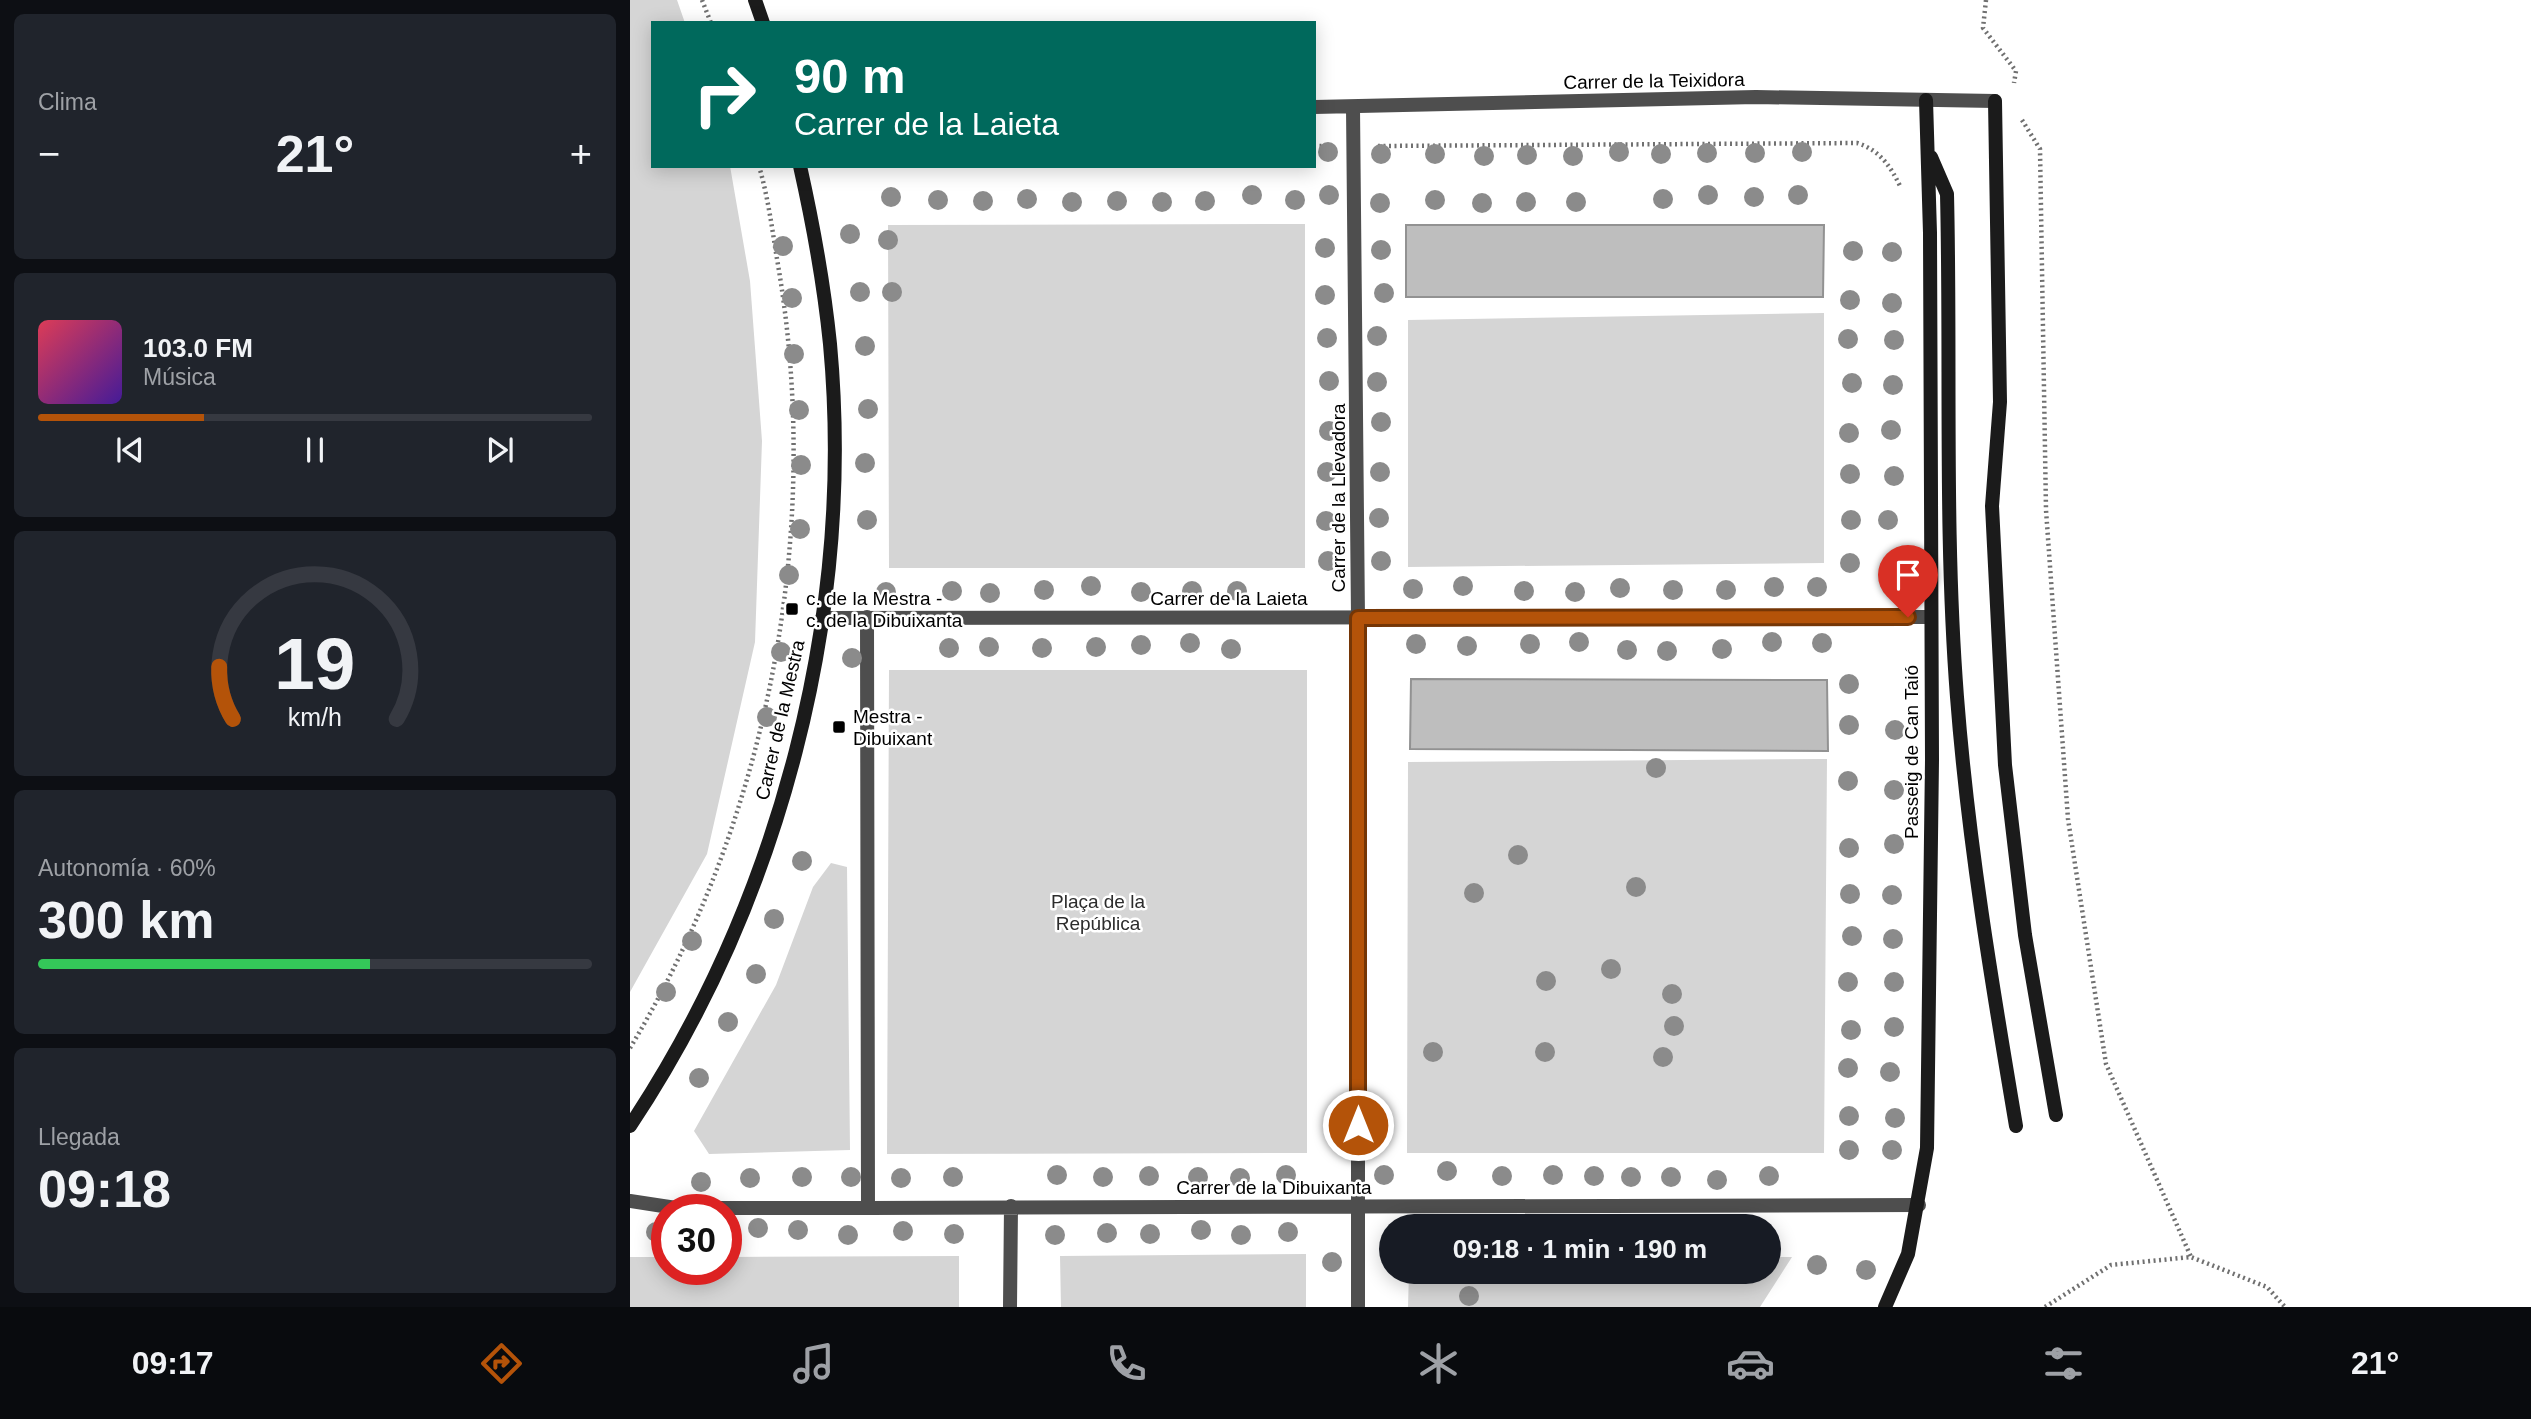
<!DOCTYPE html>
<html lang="es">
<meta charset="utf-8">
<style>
body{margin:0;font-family:Arial,sans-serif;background:#20242c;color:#f1f3f6;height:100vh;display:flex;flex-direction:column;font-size:26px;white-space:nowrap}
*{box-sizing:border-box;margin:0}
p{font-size:23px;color:#9ea1a6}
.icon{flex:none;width:38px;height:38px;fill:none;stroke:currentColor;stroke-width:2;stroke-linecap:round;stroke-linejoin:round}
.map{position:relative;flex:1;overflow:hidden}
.drawer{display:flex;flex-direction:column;gap:14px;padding:14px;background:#0d0f14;width:630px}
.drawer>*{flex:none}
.top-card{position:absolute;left:21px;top:21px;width:665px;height:147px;border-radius:0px;box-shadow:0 4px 18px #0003;background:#00695c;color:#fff;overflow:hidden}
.speed{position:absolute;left:21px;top:1194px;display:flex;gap:14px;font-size:35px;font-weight:700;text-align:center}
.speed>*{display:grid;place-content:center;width:91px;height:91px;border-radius:50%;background:#171b24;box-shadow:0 4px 18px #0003;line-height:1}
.speed .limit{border:10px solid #d22;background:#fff;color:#111}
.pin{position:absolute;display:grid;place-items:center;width:60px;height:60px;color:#fff;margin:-72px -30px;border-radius:50% 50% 50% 0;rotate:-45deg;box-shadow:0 0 7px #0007}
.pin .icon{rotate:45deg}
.me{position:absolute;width:77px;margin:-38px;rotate:0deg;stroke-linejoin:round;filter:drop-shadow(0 0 5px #0008)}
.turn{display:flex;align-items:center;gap:24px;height:147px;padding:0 28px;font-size:32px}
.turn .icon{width:91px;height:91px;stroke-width:2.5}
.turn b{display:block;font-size:49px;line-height:60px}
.big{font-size:52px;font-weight:800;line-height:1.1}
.drawer .widget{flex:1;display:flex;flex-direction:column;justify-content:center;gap:10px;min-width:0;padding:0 24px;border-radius:10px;background:#20242c}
.drawer .dial{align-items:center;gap:0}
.dial svg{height:182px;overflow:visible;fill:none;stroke:#363941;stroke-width:7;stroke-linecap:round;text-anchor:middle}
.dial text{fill:#f1f3f6;stroke:none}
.song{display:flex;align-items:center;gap:21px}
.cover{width:84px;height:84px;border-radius:10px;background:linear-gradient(135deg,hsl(350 70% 55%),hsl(260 70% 35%))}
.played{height:7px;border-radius:4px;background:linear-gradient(90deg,#b45309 30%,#363941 30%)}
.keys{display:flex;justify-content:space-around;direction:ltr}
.heat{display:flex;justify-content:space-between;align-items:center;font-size:38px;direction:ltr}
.charge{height:10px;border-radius:5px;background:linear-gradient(90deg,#34c759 60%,#363941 0)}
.trip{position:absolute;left:749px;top:1214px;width:402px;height:70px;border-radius:35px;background:#171b24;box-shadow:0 4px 18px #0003;font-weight:800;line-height:70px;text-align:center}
.menu{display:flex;height:112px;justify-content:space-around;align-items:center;background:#090b0e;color:#9ea1a6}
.menu .icon{width:49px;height:49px}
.menu .on{color:#b45309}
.menu b{font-size:32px;color:#f1f3f6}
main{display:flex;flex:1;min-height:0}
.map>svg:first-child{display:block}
.green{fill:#d5d5d5}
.building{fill:#bebebe;stroke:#929292;stroke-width:2}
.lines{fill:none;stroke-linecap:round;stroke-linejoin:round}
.path{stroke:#707070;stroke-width:4.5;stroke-dasharray:2 3.5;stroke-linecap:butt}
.pedestrian{stroke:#4e4e4e;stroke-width:14}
.minor{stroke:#4e4e4e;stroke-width:14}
.secondary{stroke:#1b1b1b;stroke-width:14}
.tree{fill:#8b8b8b}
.route-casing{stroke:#753606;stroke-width:18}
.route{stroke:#b45309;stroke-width:12}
.poi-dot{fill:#000;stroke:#fff;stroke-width:2.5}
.labels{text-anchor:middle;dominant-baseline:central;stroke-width:5;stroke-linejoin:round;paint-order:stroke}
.street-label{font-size:19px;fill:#000;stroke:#fff}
.poi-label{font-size:19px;fill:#000;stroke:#fff;text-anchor:start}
.park-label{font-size:19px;fill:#2c2c2c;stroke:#fff}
</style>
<main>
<section class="drawer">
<div class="widget"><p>Clima</p>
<div class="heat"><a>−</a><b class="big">21°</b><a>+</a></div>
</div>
<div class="widget">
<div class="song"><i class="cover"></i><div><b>103.0 FM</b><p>Música</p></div></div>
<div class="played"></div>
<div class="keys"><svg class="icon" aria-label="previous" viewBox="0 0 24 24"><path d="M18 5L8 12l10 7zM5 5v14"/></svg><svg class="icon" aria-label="pause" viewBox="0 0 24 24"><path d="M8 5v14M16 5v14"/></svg><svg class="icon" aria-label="next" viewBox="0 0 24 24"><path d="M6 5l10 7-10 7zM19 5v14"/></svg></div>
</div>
<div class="widget dial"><svg viewBox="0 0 100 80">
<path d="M14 69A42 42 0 1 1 86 69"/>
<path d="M14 69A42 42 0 0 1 8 46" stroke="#b45309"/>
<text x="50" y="56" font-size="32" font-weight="700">19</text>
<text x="50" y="72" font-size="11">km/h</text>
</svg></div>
<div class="widget"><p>Autonomía · 60%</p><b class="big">300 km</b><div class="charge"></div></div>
<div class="widget"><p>Llegada</p><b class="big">09:18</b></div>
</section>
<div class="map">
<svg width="1901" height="1307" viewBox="0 0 1901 1307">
<rect width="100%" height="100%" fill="#fff"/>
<path class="green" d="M 0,0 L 47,0 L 55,23 L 23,23 L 23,166 L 100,166 L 120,281 L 132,441 L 125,642 L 77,854 L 0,992 Z
M 675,224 L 675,568 L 259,568 L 258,225 Z
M 1194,313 L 1194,563 L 778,567 L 778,320 Z
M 259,670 L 677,670 L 677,1153 L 257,1154 Z
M 1197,759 L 1194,1153 L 777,1153 L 778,762 Z
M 201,863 L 217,867 L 220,1150 L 79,1154 L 64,1131 L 146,985 L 183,887 Z
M 676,1254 L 676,1307 L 431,1307 L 430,1256 Z
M 329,1256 L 329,1307 L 0,1307 L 0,1257 L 37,1257 L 37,1269 L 96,1269 L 96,1257 Z
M 1139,1257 L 1162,1257 L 1130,1307 L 778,1307 L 779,1272 L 1139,1272 Z"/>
<path class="building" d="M 776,225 L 1194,225 L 1193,297 L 776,297 Z
M 781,679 L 1197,680 L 1198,751 L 780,749 Z"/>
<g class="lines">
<path class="path" d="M 72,0 L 81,23
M 1356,0 L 1353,28 L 1386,71 L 1384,83
M 1392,120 L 1410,149 L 1416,510 L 1438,819 L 1476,1064 L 1561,1257
M 684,146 L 697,146
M 748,146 L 1227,143 C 1250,150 1261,167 1271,188
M 0,1048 C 140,816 194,527 147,259 C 142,228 138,197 129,166
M 1415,1307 L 1481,1265 L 1561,1257 L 1637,1287 L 1655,1307"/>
<path class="pedestrian" d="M 237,617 L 238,1208"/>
<path class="minor" d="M 684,107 L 1126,97 L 1365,101
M 723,108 L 728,618 L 728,1307
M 192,618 L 1300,617
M 0,1201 L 46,1208 L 238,1208 L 1289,1205
M 380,1307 L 381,1206"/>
<path class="secondary" d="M 125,0 L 133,23
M 1365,101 L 1370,402 L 1362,506 L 1375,765 L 1395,935 L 1426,1115
M 1301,157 L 1317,194 C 1321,361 1314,529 1327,697 C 1338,841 1362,984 1386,1126
M 0,1126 C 150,900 225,615 200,344 C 194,285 183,224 170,166
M 1255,1307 L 1278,1254 L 1297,1148 L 1302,760 L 1300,233 L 1296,100"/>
</g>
<g class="tree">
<circle cx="698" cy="152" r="10"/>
<circle cx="989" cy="152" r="10"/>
<circle cx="1172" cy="152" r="10"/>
<circle cx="1077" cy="153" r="10"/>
<circle cx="1125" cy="153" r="10"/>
<circle cx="751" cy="154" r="10"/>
<circle cx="805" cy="154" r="10"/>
<circle cx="1031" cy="154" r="10"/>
<circle cx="897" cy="155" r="10"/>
<circle cx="854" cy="156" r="10"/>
<circle cx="943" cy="156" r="10"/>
<circle cx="622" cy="195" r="10"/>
<circle cx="699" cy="195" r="10"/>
<circle cx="1078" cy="195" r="10"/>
<circle cx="1168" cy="195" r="10"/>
<circle cx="261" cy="197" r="10"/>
<circle cx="1124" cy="197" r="10"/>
<circle cx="397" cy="199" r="10"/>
<circle cx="1033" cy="199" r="10"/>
<circle cx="308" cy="200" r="10"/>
<circle cx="665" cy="200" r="10"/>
<circle cx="805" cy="200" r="10"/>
<circle cx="353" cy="201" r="10"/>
<circle cx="487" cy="201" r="10"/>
<circle cx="575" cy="201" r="10"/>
<circle cx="442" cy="202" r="10"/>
<circle cx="532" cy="202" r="10"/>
<circle cx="896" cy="202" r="10"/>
<circle cx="946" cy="202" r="10"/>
<circle cx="750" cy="203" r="10"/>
<circle cx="852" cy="203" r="10"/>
<circle cx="220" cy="234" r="10"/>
<circle cx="258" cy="240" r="10"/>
<circle cx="153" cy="246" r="10"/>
<circle cx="695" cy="248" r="10"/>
<circle cx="751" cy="250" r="10"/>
<circle cx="1223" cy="251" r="10"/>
<circle cx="1262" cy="252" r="10"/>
<circle cx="230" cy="292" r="10"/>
<circle cx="262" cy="292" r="10"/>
<circle cx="754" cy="293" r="10"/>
<circle cx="695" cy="295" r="10"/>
<circle cx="162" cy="298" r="10"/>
<circle cx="1220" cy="300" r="10"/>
<circle cx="1262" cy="303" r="10"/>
<circle cx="747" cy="336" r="10"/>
<circle cx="697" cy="338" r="10"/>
<circle cx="1218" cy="339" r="10"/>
<circle cx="1264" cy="340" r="10"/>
<circle cx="235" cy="346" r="10"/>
<circle cx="164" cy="354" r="10"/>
<circle cx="699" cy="381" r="10"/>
<circle cx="747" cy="382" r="10"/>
<circle cx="1222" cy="383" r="10"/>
<circle cx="1263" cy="385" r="10"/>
<circle cx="238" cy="409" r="10"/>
<circle cx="169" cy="410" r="10"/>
<circle cx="751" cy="422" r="10"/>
<circle cx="1261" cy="430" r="10"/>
<circle cx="699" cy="431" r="10"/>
<circle cx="1219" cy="433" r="10"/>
<circle cx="235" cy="463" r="10"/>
<circle cx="171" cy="465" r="10"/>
<circle cx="697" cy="472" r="10"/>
<circle cx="750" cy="472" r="10"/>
<circle cx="1220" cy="474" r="10"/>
<circle cx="1264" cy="476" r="10"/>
<circle cx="749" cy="518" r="10"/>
<circle cx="237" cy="520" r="10"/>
<circle cx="1221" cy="520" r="10"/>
<circle cx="1258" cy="520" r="10"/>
<circle cx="696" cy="521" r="10"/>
<circle cx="170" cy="529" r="10"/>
<circle cx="698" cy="561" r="10"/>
<circle cx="751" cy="561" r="10"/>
<circle cx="1220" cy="563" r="10"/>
<circle cx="1263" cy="564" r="10"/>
<circle cx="159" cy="575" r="10"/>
<circle cx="461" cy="586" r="10"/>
<circle cx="833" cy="586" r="10"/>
<circle cx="1144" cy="587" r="10"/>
<circle cx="1187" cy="587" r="10"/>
<circle cx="990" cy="588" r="10"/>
<circle cx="783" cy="589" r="10"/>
<circle cx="414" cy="590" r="10"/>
<circle cx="1043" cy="590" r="10"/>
<circle cx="1096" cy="590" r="10"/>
<circle cx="322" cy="591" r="10"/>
<circle cx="562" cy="591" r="10"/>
<circle cx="607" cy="591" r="10"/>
<circle cx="894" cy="591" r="10"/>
<circle cx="256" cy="592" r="10"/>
<circle cx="511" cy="592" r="10"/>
<circle cx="945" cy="592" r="10"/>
<circle cx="360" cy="593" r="10"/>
<circle cx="949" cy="642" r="10"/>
<circle cx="1142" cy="642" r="10"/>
<circle cx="560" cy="643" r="10"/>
<circle cx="1192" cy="643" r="10"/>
<circle cx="786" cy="644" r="10"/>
<circle cx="900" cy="644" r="10"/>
<circle cx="511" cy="645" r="10"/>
<circle cx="837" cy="646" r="10"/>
<circle cx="359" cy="647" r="10"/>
<circle cx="466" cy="647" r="10"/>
<circle cx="319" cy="648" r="10"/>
<circle cx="412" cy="648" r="10"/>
<circle cx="601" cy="649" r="10"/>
<circle cx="1092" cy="649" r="10"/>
<circle cx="997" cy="650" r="10"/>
<circle cx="1037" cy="651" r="10"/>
<circle cx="151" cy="652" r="10"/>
<circle cx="222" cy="658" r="10"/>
<circle cx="1219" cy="684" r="10"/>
<circle cx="137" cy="717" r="10"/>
<circle cx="1219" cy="725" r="10"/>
<circle cx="1265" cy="730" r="10"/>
<circle cx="1026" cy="768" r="10"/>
<circle cx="1218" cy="781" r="10"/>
<circle cx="1264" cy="790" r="10"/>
<circle cx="1264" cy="844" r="10"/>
<circle cx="1219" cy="848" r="10"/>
<circle cx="888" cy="855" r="10"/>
<circle cx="172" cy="861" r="10"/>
<circle cx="1006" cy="887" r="10"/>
<circle cx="844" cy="893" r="10"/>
<circle cx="1220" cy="894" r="10"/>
<circle cx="1262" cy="895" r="10"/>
<circle cx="144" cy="919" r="10"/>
<circle cx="1222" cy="936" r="10"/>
<circle cx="1263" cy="939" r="10"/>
<circle cx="62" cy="941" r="10"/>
<circle cx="981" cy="969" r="10"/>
<circle cx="126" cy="974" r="10"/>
<circle cx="916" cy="981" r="10"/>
<circle cx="1218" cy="982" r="10"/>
<circle cx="1264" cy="982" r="10"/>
<circle cx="36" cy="992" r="10"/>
<circle cx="1042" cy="994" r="10"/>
<circle cx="98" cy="1022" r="10"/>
<circle cx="1044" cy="1026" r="10"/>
<circle cx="1264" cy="1027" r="10"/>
<circle cx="1221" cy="1030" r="10"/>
<circle cx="803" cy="1052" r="10"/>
<circle cx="915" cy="1052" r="10"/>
<circle cx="1033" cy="1057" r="10"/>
<circle cx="1218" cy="1068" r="10"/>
<circle cx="1260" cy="1072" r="10"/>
<circle cx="69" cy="1078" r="10"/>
<circle cx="1219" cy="1116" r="10"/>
<circle cx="1265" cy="1118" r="10"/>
<circle cx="1219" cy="1150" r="10"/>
<circle cx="1262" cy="1150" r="10"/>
<circle cx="817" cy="1171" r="10"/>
<circle cx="427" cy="1175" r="10"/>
<circle cx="656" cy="1175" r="10"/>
<circle cx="754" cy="1175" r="10"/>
<circle cx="923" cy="1175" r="10"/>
<circle cx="519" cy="1176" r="10"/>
<circle cx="872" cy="1176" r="10"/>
<circle cx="964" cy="1176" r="10"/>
<circle cx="1139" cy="1176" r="10"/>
<circle cx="172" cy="1177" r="10"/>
<circle cx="221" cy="1177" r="10"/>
<circle cx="323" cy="1177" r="10"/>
<circle cx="473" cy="1177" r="10"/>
<circle cx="568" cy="1177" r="10"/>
<circle cx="1001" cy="1177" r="10"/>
<circle cx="1041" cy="1177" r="10"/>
<circle cx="120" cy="1178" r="10"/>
<circle cx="271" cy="1178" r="10"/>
<circle cx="610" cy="1178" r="10"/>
<circle cx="1087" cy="1180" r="10"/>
<circle cx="71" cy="1182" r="10"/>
<circle cx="128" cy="1228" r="10"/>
<circle cx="168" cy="1230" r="10"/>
<circle cx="571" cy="1230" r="10"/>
<circle cx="273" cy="1231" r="10"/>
<circle cx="26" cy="1232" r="10"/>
<circle cx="658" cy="1232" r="10"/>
<circle cx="477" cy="1233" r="10"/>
<circle cx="324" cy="1234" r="10"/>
<circle cx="520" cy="1234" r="10"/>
<circle cx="218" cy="1235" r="10"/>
<circle cx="425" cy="1235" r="10"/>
<circle cx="611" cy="1235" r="10"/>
<circle cx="702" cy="1262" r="10"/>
<circle cx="1187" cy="1265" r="10"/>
<circle cx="1236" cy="1270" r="10"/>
<circle cx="839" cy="1296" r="10"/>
</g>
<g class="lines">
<g class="route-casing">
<path id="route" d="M 728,1125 L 728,618 L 1278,617"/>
</g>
<use href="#route" class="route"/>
</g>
<g class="poi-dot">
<rect x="155" y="602" width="14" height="14" rx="3.5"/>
<rect x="202" y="720" width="14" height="14" rx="3.5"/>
</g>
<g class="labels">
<g class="street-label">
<text transform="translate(1024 81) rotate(-1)">Carrer de la Teixidora</text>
<text transform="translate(708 498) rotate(-90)">Carrer de la Llevadora</text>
<text x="599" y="598">Carrer de la Laieta</text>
<text transform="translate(150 720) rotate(-77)">Carrer de la Mestra</text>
<text transform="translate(1281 752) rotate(-90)">Passeig de Can Taió</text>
<text x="644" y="1187">Carrer de la Dibuixanta</text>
</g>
<g class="poi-label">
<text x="176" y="598">c. de la Mestra -<tspan x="176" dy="22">c. de la Dibuixanta</tspan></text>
<text x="223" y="716">Mestra -<tspan x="223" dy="22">Dibuixant</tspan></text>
</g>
<g class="park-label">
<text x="468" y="901">Plaça de la<tspan x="468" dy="22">República</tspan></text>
</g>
</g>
</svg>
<div class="speed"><div class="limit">30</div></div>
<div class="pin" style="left:1278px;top:617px;background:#d93025"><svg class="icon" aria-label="arrive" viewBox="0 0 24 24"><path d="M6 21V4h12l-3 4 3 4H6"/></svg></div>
<svg class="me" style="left:728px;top:1125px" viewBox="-20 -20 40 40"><circle r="17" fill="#b45309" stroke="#fff" stroke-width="3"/><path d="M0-11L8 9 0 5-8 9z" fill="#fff"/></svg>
<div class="trip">09:18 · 1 min · 190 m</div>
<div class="top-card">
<div class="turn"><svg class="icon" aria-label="right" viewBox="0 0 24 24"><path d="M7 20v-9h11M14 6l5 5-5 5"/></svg><div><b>90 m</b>Carrer de la Laieta</div></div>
</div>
</div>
</main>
<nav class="menu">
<b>09:17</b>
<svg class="icon on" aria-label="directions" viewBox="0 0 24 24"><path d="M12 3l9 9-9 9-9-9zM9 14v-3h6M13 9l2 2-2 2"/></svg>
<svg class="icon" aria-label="music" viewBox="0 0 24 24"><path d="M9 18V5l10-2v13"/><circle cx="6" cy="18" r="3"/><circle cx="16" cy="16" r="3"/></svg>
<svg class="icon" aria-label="phone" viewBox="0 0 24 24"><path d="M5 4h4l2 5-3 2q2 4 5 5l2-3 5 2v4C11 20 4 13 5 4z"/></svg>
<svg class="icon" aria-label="climate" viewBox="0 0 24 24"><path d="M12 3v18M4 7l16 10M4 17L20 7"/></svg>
<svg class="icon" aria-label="car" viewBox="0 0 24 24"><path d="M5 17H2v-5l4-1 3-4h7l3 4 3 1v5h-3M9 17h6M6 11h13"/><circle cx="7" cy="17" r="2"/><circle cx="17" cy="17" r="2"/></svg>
<svg class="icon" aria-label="filters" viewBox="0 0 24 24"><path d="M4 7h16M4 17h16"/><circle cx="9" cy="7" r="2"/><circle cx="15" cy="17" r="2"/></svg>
<b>21°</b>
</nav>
